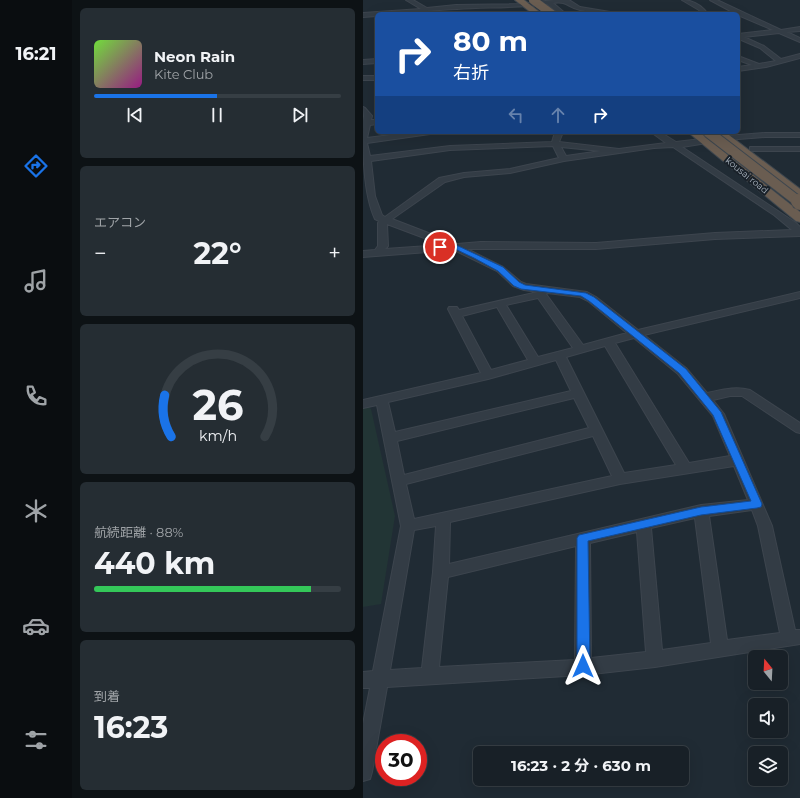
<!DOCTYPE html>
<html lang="ja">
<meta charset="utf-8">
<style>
body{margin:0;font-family:Montserrat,"Noto Sans JP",sans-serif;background:#252d33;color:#f1f3f6;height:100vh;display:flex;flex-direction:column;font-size:15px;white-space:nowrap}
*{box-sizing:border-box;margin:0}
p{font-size:13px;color:#9fa3a7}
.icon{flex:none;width:22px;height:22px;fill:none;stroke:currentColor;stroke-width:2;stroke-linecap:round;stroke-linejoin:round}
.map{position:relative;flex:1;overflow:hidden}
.drawer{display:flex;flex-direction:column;gap:8px;padding:8px;background:#0d1215;width:291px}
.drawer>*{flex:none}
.guide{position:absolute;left:12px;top:12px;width:365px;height:122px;border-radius:6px;box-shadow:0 4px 16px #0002,0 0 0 1px #363e44;background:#1a4fa0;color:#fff;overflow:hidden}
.needle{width:26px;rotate:342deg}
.fabs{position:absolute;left:385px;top:650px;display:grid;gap:8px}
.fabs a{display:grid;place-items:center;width:40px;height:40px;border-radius:6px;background:#182027;box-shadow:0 4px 16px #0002,0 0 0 1px #363e44;font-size:20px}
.speed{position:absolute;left:12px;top:734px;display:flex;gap:8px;font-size:20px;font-weight:700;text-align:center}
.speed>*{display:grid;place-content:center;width:52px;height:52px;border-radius:50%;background:#182027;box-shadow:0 4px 16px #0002,0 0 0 1px #363e44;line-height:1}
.speed .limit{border:6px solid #d22;background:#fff;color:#111}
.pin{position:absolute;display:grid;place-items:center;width:34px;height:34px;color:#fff;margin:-17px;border:2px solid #fff;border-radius:50%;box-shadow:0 1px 4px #0007}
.me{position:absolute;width:44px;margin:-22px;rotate:0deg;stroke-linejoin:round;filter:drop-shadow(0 0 3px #0008)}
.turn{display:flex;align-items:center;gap:14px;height:84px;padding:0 12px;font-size:18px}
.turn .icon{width:52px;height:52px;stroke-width:2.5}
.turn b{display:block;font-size:28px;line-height:34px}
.lanes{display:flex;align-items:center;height:38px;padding:0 12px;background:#0003;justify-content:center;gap:20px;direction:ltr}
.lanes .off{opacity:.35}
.big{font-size:30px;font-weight:700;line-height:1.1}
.drawer .tile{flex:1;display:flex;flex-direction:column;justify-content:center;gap:6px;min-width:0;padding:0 14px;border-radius:6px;background:#252d33}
.drawer .dial{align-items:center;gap:0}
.dial svg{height:104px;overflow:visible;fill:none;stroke:#363e44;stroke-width:7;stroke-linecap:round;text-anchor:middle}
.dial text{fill:#f1f3f6;stroke:none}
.song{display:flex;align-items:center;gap:12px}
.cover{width:48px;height:48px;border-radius:6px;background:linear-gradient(135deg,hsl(100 70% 55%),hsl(310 70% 35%))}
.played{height:4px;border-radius:2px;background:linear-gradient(90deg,#1a73e8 50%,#363e44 50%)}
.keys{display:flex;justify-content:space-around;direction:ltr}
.heat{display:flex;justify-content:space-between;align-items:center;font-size:22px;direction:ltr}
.charge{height:6px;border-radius:3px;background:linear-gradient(90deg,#34c759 88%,#363e44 0)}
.trip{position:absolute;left:110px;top:746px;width:216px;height:40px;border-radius:6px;background:#182027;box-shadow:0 4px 16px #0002,0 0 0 1px #363e44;font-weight:700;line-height:40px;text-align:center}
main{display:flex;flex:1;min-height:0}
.tabs{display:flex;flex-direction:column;width:72px;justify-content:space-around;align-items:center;background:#0a0d10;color:#9fa3a7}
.tabs .icon{width:28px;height:28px}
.tabs .on{color:#1a73e8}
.tabs b{font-size:18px;color:#f1f3f6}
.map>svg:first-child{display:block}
.green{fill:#223535}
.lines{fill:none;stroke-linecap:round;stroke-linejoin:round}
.minor-casing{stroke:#3d454e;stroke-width:2}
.highway-casing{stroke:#3e474f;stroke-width:2}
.minor{fill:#333c45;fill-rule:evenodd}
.highway{fill:#6a5d51;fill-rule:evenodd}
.highway-bridge-far2-casing{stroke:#3e474f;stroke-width:9;stroke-linecap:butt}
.highway-bridge-far1-casing{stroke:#3e474f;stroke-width:12;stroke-linecap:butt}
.highway-bridge-casing{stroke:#3e474f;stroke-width:16;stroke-linecap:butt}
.highway-bridge-far2{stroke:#6a5d51;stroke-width:8}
.highway-bridge-far1{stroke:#6a5d51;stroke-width:10}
.highway-bridge{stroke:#6a5d51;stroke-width:14}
.route{fill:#1a73e8;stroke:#114b97}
.labels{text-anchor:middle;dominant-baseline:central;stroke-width:4;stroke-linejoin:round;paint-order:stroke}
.far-street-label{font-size:9px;fill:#adb7c2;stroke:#192129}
</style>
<main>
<nav class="tabs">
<b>16:21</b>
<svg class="icon on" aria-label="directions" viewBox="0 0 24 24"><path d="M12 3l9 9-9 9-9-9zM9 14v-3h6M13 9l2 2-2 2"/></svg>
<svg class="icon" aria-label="music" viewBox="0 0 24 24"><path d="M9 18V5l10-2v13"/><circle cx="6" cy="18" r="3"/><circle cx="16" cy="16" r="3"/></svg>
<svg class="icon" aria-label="phone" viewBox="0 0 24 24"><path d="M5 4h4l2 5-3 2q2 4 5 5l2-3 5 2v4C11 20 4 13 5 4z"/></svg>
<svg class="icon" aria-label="climate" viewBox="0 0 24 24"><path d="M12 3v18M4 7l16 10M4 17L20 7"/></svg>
<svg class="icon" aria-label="car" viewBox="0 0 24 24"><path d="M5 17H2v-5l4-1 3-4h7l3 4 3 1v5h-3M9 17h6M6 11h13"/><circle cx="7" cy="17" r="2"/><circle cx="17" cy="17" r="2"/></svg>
<svg class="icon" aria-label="filters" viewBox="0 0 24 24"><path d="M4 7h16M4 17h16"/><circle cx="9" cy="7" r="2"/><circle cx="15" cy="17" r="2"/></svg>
</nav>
<section class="drawer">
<div class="tile">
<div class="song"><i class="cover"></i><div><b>Neon Rain</b><p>Kite Club</p></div></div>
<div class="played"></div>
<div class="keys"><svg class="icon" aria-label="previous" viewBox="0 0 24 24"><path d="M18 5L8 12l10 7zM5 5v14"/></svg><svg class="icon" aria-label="pause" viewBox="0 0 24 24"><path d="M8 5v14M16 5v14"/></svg><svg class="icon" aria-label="next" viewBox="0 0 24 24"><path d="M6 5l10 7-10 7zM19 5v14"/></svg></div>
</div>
<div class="tile"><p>エアコン</p>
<div class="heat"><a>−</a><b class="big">22°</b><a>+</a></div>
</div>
<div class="tile dial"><svg viewBox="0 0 100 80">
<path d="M14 69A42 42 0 1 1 86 69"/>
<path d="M14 69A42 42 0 0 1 9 37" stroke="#1a73e8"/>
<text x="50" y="56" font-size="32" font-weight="700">26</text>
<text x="50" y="72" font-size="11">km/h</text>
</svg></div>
<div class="tile"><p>航続距離 · 88%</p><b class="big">440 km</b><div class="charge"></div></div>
<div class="tile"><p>到着</p><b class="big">16:23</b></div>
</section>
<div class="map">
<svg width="437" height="798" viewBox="0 0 437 798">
<rect width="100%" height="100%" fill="#202b34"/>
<path class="green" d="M 4,406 L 8,409 L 32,516 L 18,604 L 0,607 L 0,407 Z"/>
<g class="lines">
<g class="minor-casing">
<path id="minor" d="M 43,0 L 50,0 L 64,8 L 93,5 L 157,4 L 191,0 L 206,0 L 217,7 L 259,14 C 245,14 231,13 217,10 C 204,7 205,1 190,3 L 203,14 L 197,14 L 184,4 C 154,8 125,7 94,9 C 67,10 41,14 14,14 L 14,16 L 0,17 L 0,13 L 58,9 Z
M 319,0 C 330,0 339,6 345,14 L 339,14 L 336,10 Z
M 347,0 L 354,0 L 418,30 L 437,27 L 437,31 L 424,32 L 437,38 L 437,42 L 416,33 L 381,37 L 401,46 L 418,59 L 437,54 L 437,58 L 403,67 L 375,71 L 375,67 L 389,65 L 375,60 L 375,56 L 396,64 L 413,61 L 397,48 L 376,39 L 375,34 L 410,30 L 375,15 Z
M 14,59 L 14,63 L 0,64 L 0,60 Z
M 0,76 L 14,76 L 14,80 L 0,80 Z
M 0,107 L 2,108 L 9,116 L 8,120 L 14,120 L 14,124 L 7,125 L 4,138 L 51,132 L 71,132 L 67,134 L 4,143 L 7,156 L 87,146 L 189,142 L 192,132 L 200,132 L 196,142 L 256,149 L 303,143 L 288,132 L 297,132 L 313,142 L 363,136 L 402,133 L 437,133 L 437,137 L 402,137 L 363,140 L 319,147 L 433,223 L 437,227 L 437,236 L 352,239 L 233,249 L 104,249 L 140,267 L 158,282 L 163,284 L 224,292 L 233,297 L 275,330 L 437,292 L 437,298 L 281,335 L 323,368 L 344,393 C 359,390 372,386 387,390 L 437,423 L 437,433 L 433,432 L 379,396 L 367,396 L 350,400 L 361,414 L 409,526 L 432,630 L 437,630 L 437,644 L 292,667 L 220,675 L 24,687 L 9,772 L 7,779 L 0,781 L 0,724 L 7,688 L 0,688 L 0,672 L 10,671 L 38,526 L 14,405 L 0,408 L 0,400 L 118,373 L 85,309 L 86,307 L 94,307 L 96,310 L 175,292 L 161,290 L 150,286 L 134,271 L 91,250 L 0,257 L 0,251 L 12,250 L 15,246 L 15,223 L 16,221 L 12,219 C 0,193 0,150 0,121 L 1,116 ZM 190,146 L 196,158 L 147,169 L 101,173 L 76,178 L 22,217 L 19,215 L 12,196 L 8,161 L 87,150 ZM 198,147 L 238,151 L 203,156 ZM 310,147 L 411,215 L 429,230 L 352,233 L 233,243 L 118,242 L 94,244 L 29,219 L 82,182 L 101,177 L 147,173 L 201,161 L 291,148 ZM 24,224 L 80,245 L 22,249 L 25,246 ZM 184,293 L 217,297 L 225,301 L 264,333 L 220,345 L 183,294 ZM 175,298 L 210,348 L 175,357 L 143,305 ZM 134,307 L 165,360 L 128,370 L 99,316 ZM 271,338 L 315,374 L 350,416 L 367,456 L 326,463 L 252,343 ZM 242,346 L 313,465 L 261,473 L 203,357 ZM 193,360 L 208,391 L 32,432 L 25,402 L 125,379 ZM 211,398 L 226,428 L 41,475 L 34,441 ZM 230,436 L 249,476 L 51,519 L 43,484 ZM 371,466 L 385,500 L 338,505 L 86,564 L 87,522 L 257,484 ZM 389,510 L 395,526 L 417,633 L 364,640 L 346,516 ZM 332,518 L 348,643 L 299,650 L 288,528 ZM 73,526 L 70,572 L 59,668 L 27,670 L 51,530 ZM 274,532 L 283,652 L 228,658 L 227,543 ZM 213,546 L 212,660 L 76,667 L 85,577 Z
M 387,147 L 437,147 L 437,151 L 387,151 Z"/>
</g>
<g class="highway-casing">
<path id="highway" d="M 152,0 L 161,0 L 179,14 L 170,14 Z
M 325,132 L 336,132 L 437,212 L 437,222 L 433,221 Z
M 350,132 L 362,132 L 437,189 L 437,199 L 433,198 Z"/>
</g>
<use href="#minor" class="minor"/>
<use href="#highway" class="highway"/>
<g class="highway-bridge-far2-casing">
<path id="highway-bridge-far2" d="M 170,0 L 189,14"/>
</g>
<g class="highway-bridge-far1-casing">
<path id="highway-bridge-far1" d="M 345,132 L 436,202"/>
</g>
<g class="highway-bridge-casing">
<path id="highway-bridge" d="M 435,201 L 437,203"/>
</g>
<use href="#highway-bridge-far2" class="highway-bridge-far2"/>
<use href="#highway-bridge-far1" class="highway-bridge-far1"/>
<use href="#highway-bridge" class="highway-bridge"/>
</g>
<path class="route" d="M 91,244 L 140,267 L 156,282 L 162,285 L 223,293 L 231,297 L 323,369 L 358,412 L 399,504 L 398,507 L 394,508 L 338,515 L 225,541 L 227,666 L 225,671 L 220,672 L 216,671 L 214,666 L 214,538 L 216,535 L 338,507 L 388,501 L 350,415 L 316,373 L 226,301 L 218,296 L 158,289 L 151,286 L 135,271 L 111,258 L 90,248 L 77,249 L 74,247 L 77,245 Z"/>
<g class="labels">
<g class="far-street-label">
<text transform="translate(384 175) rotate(39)">kousai road</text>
</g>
</g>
</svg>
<div class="fabs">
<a><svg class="needle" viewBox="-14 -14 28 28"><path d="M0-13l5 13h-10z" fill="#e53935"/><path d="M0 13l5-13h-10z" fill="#9fa3a7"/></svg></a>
<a><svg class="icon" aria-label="sound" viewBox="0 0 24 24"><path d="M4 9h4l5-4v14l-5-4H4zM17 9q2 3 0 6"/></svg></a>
<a><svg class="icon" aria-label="layers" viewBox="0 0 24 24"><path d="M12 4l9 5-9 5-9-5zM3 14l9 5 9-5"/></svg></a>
</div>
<div class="speed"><div class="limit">30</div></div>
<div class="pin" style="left:77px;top:247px;background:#d93025"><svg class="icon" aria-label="arrive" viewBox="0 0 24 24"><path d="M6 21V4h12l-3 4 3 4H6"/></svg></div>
<svg class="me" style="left:220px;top:666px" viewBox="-20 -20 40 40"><path d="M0-17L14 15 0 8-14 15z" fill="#1a73e8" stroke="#fff" stroke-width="4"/></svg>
<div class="trip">16:23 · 2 分 · 630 m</div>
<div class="guide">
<div class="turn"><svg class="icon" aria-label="right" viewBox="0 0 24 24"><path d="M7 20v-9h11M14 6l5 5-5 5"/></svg><div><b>80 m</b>右折</div></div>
<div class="lanes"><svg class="icon off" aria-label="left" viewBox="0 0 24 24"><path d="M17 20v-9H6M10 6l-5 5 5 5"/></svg><svg class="icon off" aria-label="ahead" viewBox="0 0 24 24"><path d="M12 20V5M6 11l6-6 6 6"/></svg><svg class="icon" aria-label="right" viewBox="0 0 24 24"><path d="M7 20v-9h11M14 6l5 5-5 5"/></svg></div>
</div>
</div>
</main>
